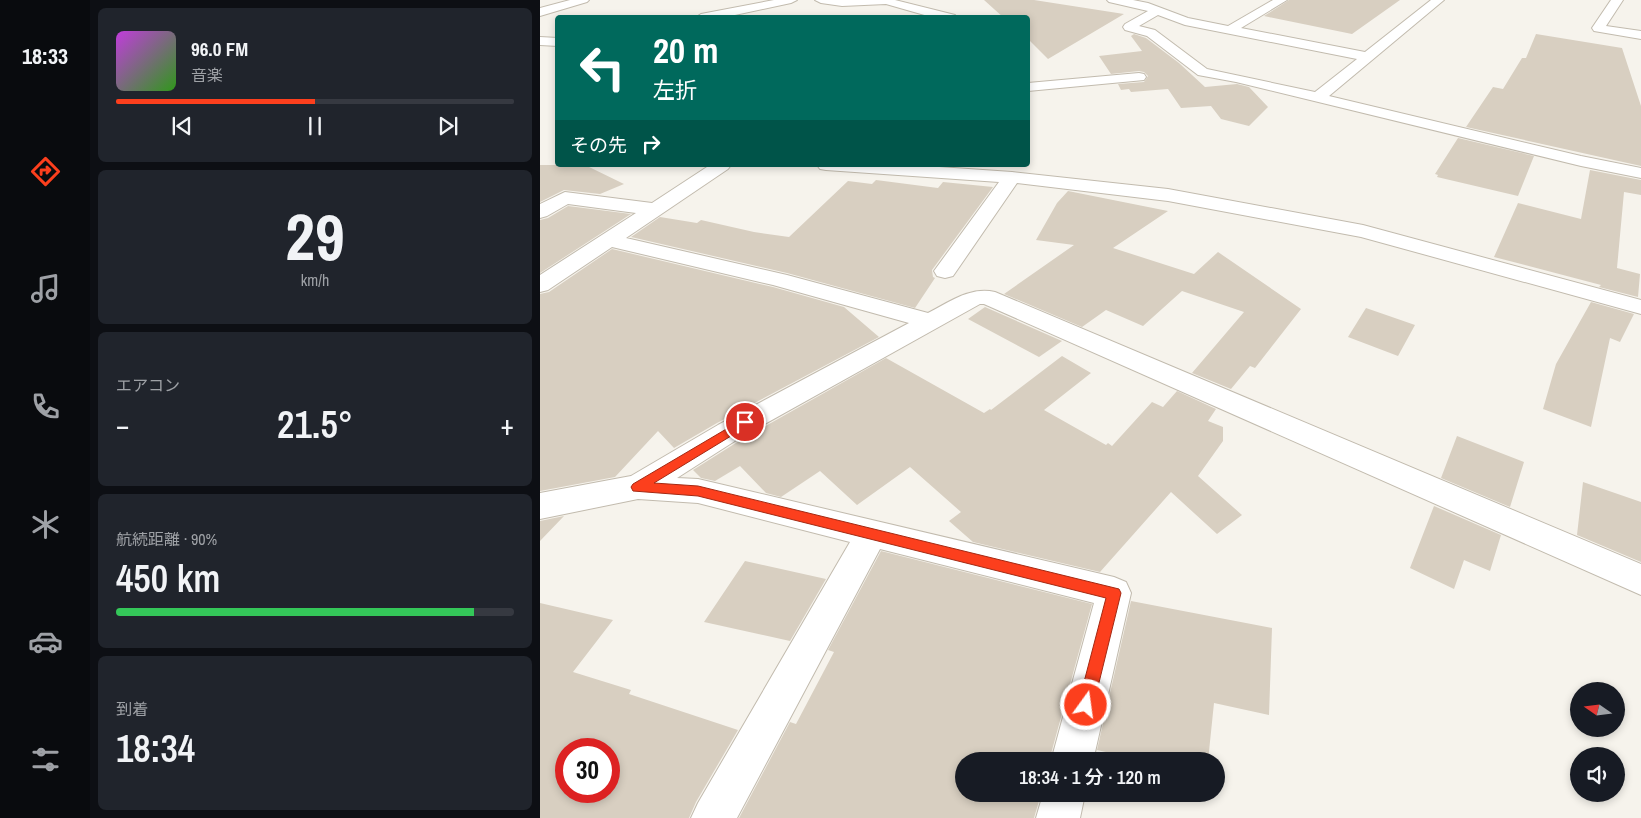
<!DOCTYPE html>
<html lang="ja">
<meta charset="utf-8">
<style>
body{margin:0;font-family:"Archivo Narrow","Noto Sans JP",sans-serif;background:#20242c;color:#f1f3f6;height:100vh;display:flex;flex-direction:column;font-size:19px;white-space:nowrap}
*{box-sizing:border-box;margin:0}
p{font-size:16px;color:#9ea1a6}
.icon{flex:none;width:28px;height:28px;fill:none;stroke:currentColor;stroke-width:2;stroke-linecap:round;stroke-linejoin:round}
.map{position:relative;flex:1;overflow:hidden}
.sheet{display:flex;flex-direction:column;gap:8px;padding:8px;background:#0d0f14;width:450px}
.sheet>*{flex:none}
.banner{position:absolute;left:15px;top:15px;width:475px;height:152px;border-radius:5px;box-shadow:0 2px 8px #0003;background:#00695c;color:#fff;overflow:hidden}
.needle{width:32px;rotate:284deg}
.fabs{position:absolute;left:1030px;top:682px;display:grid;gap:10px}
.fabs a{display:grid;place-items:center;width:55px;height:55px;border-radius:50%;background:#171b24;box-shadow:0 2px 8px #0003;font-size:25px}
.speed{position:absolute;left:15px;top:738px;display:flex;gap:10px;font-size:25px;font-weight:700;text-align:center}
.speed>*{display:grid;place-content:center;width:65px;height:65px;border-radius:50%;background:#171b24;box-shadow:0 2px 8px #0003;line-height:1}
.speed .limit{border:8px solid #d22;background:#fff;color:#111}
.pin{position:absolute;display:grid;place-items:center;width:42px;height:42px;color:#fff;margin:-21px;border:2px solid #fff;border-radius:50%;box-shadow:0 1px 5px #0007}
.me{position:absolute;width:55px;margin:-28px;rotate:14deg;stroke-linejoin:round;filter:drop-shadow(0 0 4px #0008)}
.turn{display:flex;align-items:center;gap:18px;height:105px;padding:0 15px;font-size:22px}
.turn .icon{width:65px;height:65px;stroke-width:2.5}
.turn b{display:block;font-size:35px;line-height:42px}
.then{display:flex;align-items:center;height:48px;padding:0 15px;background:#0003;gap:10px;font-size:19px}
.big{font-size:38px;font-weight:600;line-height:1.1}
.sheet .card{flex:1;display:flex;flex-direction:column;justify-content:center;gap:8px;min-width:0;padding:0 18px;border-radius:8px;background:#20242c}
.sheet .dial{align-items:center;gap:0}
.dial b{font-size:65px;line-height:1}
.song{display:flex;align-items:center;gap:15px}
.cover{width:60px;height:60px;border-radius:8px;background:linear-gradient(135deg,hsl(290 70% 55%),hsl(110 70% 35%))}
.played{height:5px;border-radius:2px;background:linear-gradient(90deg,#fc3f1d 50%,#363941 50%)}
.keys{display:flex;justify-content:space-around;direction:ltr}
.heat{display:flex;justify-content:space-between;align-items:center;font-size:28px;direction:ltr}
.charge{height:8px;border-radius:4px;background:linear-gradient(90deg,#34c759 90%,#363941 0)}
.trip{position:absolute;left:415px;top:752px;width:270px;height:50px;border-radius:25px;background:#171b24;box-shadow:0 2px 8px #0003;font-weight:600;line-height:50px;text-align:center}
main{display:flex;flex:1;min-height:0}
.menu{display:flex;flex-direction:column;width:90px;justify-content:space-around;align-items:center;background:#090b0e;color:#9ea1a6}
.menu .icon{width:35px;height:35px}
.menu .active{color:#fc3f1d}
.menu b{font-size:22px;color:#f1f3f6}
.map>svg:first-child{display:block}
.building{fill:#d8cfc1;fill-rule:evenodd}
.lines{fill:none;stroke-linecap:round;stroke-linejoin:round}
.minor-casing{stroke:#c2bbae;stroke-width:2}
.minor{fill:#fff;fill-rule:evenodd}
.route{fill:#fc3f1d;stroke:#a42913}
</style>
<main>
<nav class="menu">
<b>18:33</b>
<svg class="icon active" aria-label="directions" viewBox="0 0 24 24"><path d="M12 3l9 9-9 9-9-9zM9 14v-3h6M13 9l2 2-2 2"/></svg>
<svg class="icon" aria-label="music" viewBox="0 0 24 24"><path d="M9 18V5l10-2v13"/><circle cx="6" cy="18" r="3"/><circle cx="16" cy="16" r="3"/></svg>
<svg class="icon" aria-label="phone" viewBox="0 0 24 24"><path d="M5 4h4l2 5-3 2q2 4 5 5l2-3 5 2v4C11 20 4 13 5 4z"/></svg>
<svg class="icon" aria-label="climate" viewBox="0 0 24 24"><path d="M12 3v18M4 7l16 10M4 17L20 7"/></svg>
<svg class="icon" aria-label="car" viewBox="0 0 24 24"><path d="M5 17H2v-5l4-1 3-4h7l3 4 3 1v5h-3M9 17h6M6 11h13"/><circle cx="7" cy="17" r="2"/><circle cx="17" cy="17" r="2"/></svg>
<svg class="icon" aria-label="filters" viewBox="0 0 24 24"><path d="M4 7h16M4 17h16"/><circle cx="9" cy="7" r="2"/><circle cx="15" cy="17" r="2"/></svg>
</nav>
<section class="sheet">
<div class="card">
<div class="song"><i class="cover"></i><div><b>96.0 FM</b><p>音楽</p></div></div>
<div class="played"></div>
<div class="keys"><svg class="icon" aria-label="previous" viewBox="0 0 24 24"><path d="M18 5L8 12l10 7zM5 5v14"/></svg><svg class="icon" aria-label="pause" viewBox="0 0 24 24"><path d="M8 5v14M16 5v14"/></svg><svg class="icon" aria-label="next" viewBox="0 0 24 24"><path d="M6 5l10 7-10 7zM19 5v14"/></svg></div>
</div>
<div class="card dial"><b>29</b><p>km/h</p></div>
<div class="card"><p>エアコン</p>
<div class="heat"><a>−</a><b class="big">21.5°</b><a>+</a></div>
</div>
<div class="card"><p>航続距離 · 90%</p><b class="big">450 km</b><div class="charge"></div></div>
<div class="card"><p>到着</p><b class="big">18:34</b></div>
</section>
<div class="map">
<svg width="1101" height="818" viewBox="0 0 1101 818">
<rect width="100%" height="100%" fill="#f6f3ec"/>
<path class="building" d="M 444,0 L 494,0 L 584,14 L 508,59 L 488,39 L 488,18 L 464,18 Z
M 749,0 L 860,0 L 812,34 L 724,16 Z
M 594,34 L 606,38 L 639,63 L 665,87 L 697,84 L 709,87 L 728,107 L 709,126 L 681,119 L 671,106 L 641,108 L 628,89 L 591,92 L 589,89 L 581,90 L 578,84 L 604,82 L 608,76 L 604,72 L 599,71 L 571,74 L 559,56 L 602,51 L 591,36 Z
M 996,34 L 1082,48 L 1101,106 L 1101,166 L 926,127 L 953,87 L 963,89 L 982,58 L 986,58 Z
M 918,138 L 994,156 L 978,196 L 897,177 L 898,175 L 895,174 Z
M 0,165 L 45,165 L 84,184 L 60,194 L 24,190 L 0,202 Z
M 1050,170 L 1101,180 L 1101,195 L 1084,192 L 1077,268 L 1100,274 L 1098,297 L 1059,287 L 1061,285 L 954,257 L 978,203 L 1041,219 Z
M 336,180 L 398,188 L 403,182 L 453,187 L 392,270 L 393,277 L 395,278 L 375,308 L 247,273 L 91,237 L 120,217 L 157,223 L 161,220 L 214,232 L 249,237 L 308,181 L 332,184 Z
M 528,191 L 628,211 L 573,248 L 654,274 L 678,252 L 761,309 L 715,368 L 710,366 L 691,389 L 652,373 L 704,312 L 642,291 L 603,326 L 566,310 L 542,327 L 464,294 L 534,245 L 496,240 L 517,203 Z
M 28,206 L 91,214 L 0,273 L 0,220 L 8,218 Z
M 72,249 L 233,287 L 304,307 L 339,337 L 177,423 L 134,448 L 118,431 L 75,477 L 0,491 L 0,294 L 9,292 Z
M 1051,302 L 1094,314 L 1080,342 L 1070,338 L 1051,427 L 1003,409 L 1016,364 Z
M 445,307 L 522,341 L 499,357 L 428,319 Z
M 826,308 L 875,325 L 858,356 L 808,337 Z
M 522,356 L 551,373 L 504,410 L 566,445 L 568,443 L 572,446 L 612,402 L 623,407 L 637,391 L 676,409 L 668,421 L 683,427 L 683,441 L 658,476 L 702,515 L 677,534 L 631,492 L 560,572 L 433,542 L 409,521 L 421,512 L 370,467 L 317,505 L 280,471 L 241,497 L 226,493 L 200,466 L 175,481 L 161,478 L 153,470 L 199,441 L 346,358 L 444,413 L 450,409 L 451,410 Z
M 917,436 L 984,462 L 970,507 L 901,478 Z
M 1043,482 L 1101,502 L 1101,562 L 1037,535 Z
M 894,506 L 961,535 L 950,571 L 924,560 L 914,589 L 870,568 Z
M 24,516 L 0,541 L 0,521 Z
M 341,551 L 552,604 L 509,761 L 424,761 L 424,794 L 501,794 L 494,818 L 199,818 L 250,722 L 256,724 L 294,652 L 288,650 Z
M 205,561 L 286,579 L 250,641 L 164,622 Z
M 591,601 L 732,628 L 729,715 L 674,703 L 668,761 L 606,761 L 557,750 Z
M 0,603 L 73,620 L 33,672 L 91,690 L 89,694 L 198,730 L 156,802 L 149,818 L 0,818 ZM 26,749 L 69,749 L 69,791 L 26,791 Z"/>
<g class="lines">
<g class="minor-casing">
<path id="minor" d="M 30,0 L 49,0 L 47,2 L 0,16 L 0,8 Z
M 234,0 L 257,0 L 251,3 L 181,18 L 155,18 L 161,14 Z
M 275,0 L 355,0 L 415,15 L 417,18 L 395,18 L 346,4 L 302,6 L 281,3 Z
M 567,0 L 593,0 L 608,3 L 648,18 L 688,26 L 733,0 L 747,0 L 701,28 L 825,52 L 891,0 L 904,0 L 789,96 L 1041,156 L 1101,168 L 1101,178 L 1041,166 L 696,82 L 658,75 L 607,36 L 585,30 L 583,27 L 585,24 L 608,11 L 569,2 ZM 618,15 L 645,25 L 817,59 L 775,92 L 667,69 L 615,30 L 599,26 Z
M 1071,0 L 1083,0 L 1066,26 L 1101,31 L 1101,39 L 1054,31 L 1052,28 Z
M 0,37 L 18,38 L 18,46 L 0,45 Z
M 599,73 L 604,74 L 606,77 L 604,80 L 488,91 L 488,83 Z
M 170,165 L 191,165 L 188,169 L 86,238 L 247,275 L 388,313 C 409,302 431,286 455,292 L 1101,564 L 1101,595 L 444,304 L 440,304 L 198,439 L 137,478 L 158,479 L 574,577 L 586,582 L 591,593 L 553,761 L 511,761 L 554,603 L 340,549 L 197,818 L 151,818 L 158,803 L 310,542 L 158,503 L 98,499 L 0,519 L 0,493 L 91,476 L 178,425 L 369,323 L 233,285 L 72,247 L 8,290 L 0,292 L 0,275 L 96,213 L 28,204 L 7,216 L 0,218 L 0,204 L 25,192 L 112,203 Z
M 277,165 L 370,165 L 472,172 L 628,189 L 823,225 L 1101,300 L 1101,314 L 821,237 L 628,201 L 477,183 L 413,276 L 405,278 L 397,276 L 394,271 L 459,182 L 286,170 L 280,169 Z
M 503,794 L 545,794 L 540,818 L 496,818 Z"/>
</g>
<use href="#minor" class="minor"/>
</g>
<path class="route" d="M 205,418 L 211,422 L 209,425 L 114,483 L 158,486 L 579,589 L 581,593 L 552,711 L 546,713 L 540,711 L 538,705 L 566,598 L 158,496 L 93,491 L 91,487 L 93,484 Z"/>
</svg>
<div class="fabs">
<a><svg class="needle" viewBox="-14 -14 28 28"><path d="M0-13l5 13h-10z" fill="#e53935"/><path d="M0 13l5-13h-10z" fill="#9ea1a6"/></svg></a>
<a><svg class="icon" aria-label="sound" viewBox="0 0 24 24"><path d="M4 9h4l5-4v14l-5-4H4zM17 9q2 3 0 6"/></svg></a>
</div>
<div class="speed"><div class="limit">30</div></div>
<div class="pin" style="left:205px;top:422px;background:#d93025"><svg class="icon" aria-label="arrive" viewBox="0 0 24 24"><path d="M6 21V4h12l-3 4 3 4H6"/></svg></div>
<svg class="me" style="left:546px;top:705px" viewBox="-20 -20 40 40"><circle r="17" fill="#fc3f1d" stroke="#fff" stroke-width="3"/><path d="M0-11L8 9 0 5-8 9z" fill="#fff"/></svg>
<div class="trip">18:34 · 1 分 · 120 m</div>
<div class="banner">
<div class="turn"><svg class="icon" aria-label="left" viewBox="0 0 24 24"><path d="M17 20v-9H6M10 6l-5 5 5 5"/></svg><div><b>20 m</b>左折</div></div>
<div class="then">その先<svg class="icon" aria-label="right" viewBox="0 0 24 24"><path d="M7 20v-9h11M14 6l5 5-5 5"/></svg></div>
</div>
</div>
</main>
